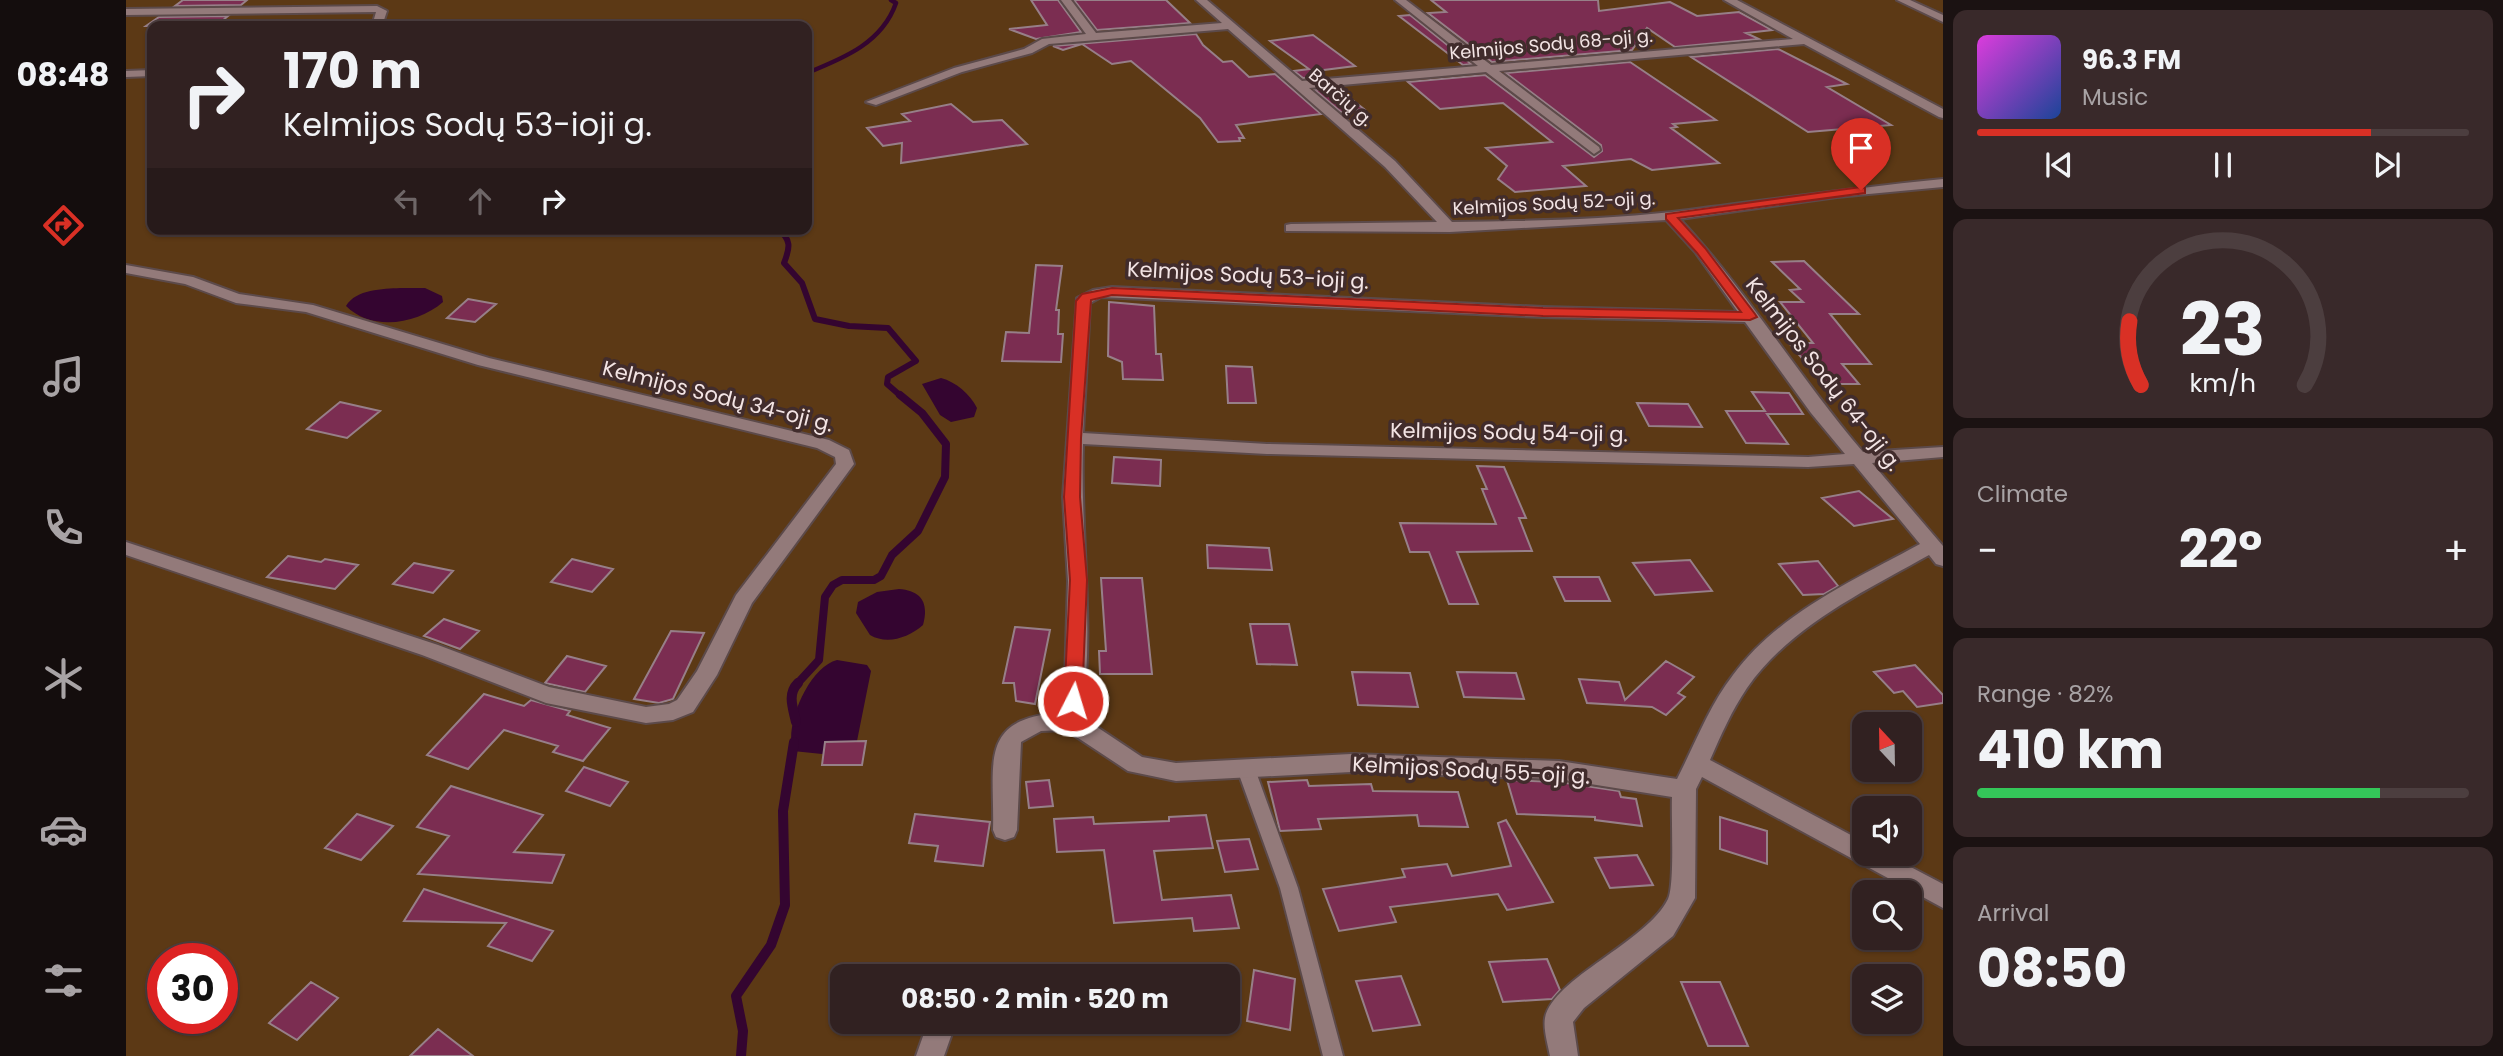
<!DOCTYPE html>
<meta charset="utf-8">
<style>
body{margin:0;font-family:Poppins,sans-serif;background:#39292a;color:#f1f3f6;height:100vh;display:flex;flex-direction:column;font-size:26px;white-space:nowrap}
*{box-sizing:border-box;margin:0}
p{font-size:23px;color:#a8a3a5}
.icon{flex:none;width:38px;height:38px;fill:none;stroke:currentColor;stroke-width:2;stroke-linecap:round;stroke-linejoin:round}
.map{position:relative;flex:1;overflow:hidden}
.panel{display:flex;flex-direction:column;gap:10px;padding:10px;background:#1b1212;width:560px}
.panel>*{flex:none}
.hud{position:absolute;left:21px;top:21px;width:665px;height:214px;border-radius:14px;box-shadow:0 2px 5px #0004,0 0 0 2px #4c3e3f;background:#312121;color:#f1f3f6;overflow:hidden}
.needle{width:46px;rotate:338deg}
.controls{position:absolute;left:1726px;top:712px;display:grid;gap:14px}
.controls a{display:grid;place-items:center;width:70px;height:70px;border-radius:14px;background:#312121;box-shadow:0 2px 5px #0004,0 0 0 2px #4c3e3f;font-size:35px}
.speed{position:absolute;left:21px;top:943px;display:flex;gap:14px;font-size:35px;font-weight:700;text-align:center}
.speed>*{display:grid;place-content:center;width:91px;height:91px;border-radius:50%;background:#312121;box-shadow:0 2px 5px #0004,0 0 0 2px #4c3e3f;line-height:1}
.speed .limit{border:10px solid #d22;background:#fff;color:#111}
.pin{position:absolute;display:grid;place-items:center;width:60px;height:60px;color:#fff;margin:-72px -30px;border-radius:50% 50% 50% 0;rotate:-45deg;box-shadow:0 0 7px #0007}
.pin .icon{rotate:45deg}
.me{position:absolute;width:77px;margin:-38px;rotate:5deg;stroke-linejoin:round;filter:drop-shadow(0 0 5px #0008)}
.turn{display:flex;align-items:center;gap:24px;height:147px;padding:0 21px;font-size:32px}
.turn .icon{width:91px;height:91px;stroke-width:2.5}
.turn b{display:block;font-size:49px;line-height:60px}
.lanes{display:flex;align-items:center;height:66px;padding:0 21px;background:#0003;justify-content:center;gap:35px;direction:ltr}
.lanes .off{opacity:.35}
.big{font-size:52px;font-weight:700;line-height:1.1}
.panel .card{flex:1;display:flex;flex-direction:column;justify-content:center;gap:10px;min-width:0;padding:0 24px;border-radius:14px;background:#39292a}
.panel .dial{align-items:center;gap:0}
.dial svg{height:182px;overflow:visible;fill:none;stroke:#4c3e3f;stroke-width:7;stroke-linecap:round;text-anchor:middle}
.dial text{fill:#f1f3f6;stroke:none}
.song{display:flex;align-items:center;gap:21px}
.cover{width:84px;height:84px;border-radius:10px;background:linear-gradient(135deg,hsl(300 70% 55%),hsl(220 70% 35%))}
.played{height:7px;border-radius:4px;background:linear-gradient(90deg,#d93025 80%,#4c3e3f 80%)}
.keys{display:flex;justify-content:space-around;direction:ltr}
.heat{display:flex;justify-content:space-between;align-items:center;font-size:38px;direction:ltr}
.charge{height:10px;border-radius:5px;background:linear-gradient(90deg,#34c759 82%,#4c3e3f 0)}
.trip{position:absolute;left:704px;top:964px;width:410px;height:70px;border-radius:14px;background:#312121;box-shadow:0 2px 5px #0004,0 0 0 2px #4c3e3f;font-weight:700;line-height:70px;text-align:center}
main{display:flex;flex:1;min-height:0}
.dock{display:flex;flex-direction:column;width:126px;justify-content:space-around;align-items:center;background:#140d0d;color:#a8a3a5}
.dock .icon{width:49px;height:49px}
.dock .current{color:#d93025}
.dock b{font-size:32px;color:#f1f3f6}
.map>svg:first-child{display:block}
.green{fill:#5c3915;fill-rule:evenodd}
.water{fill:#340530}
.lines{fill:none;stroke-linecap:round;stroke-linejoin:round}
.stream-far3{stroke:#340530;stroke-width:4.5}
.stream-far2{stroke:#340530;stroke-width:6}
.stream-far1{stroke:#340530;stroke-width:8}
.stream{stroke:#340530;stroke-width:10}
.building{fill:#7b2d51;stroke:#977f88;stroke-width:2}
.service-casing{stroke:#5c4a4a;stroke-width:4}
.minor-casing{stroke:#5c4a4a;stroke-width:4}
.service{fill:#937a7a;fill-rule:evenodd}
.minor{fill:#937a7a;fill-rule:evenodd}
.route{fill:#d93025;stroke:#8d1f18;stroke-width:2}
.labels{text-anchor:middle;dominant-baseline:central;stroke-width:7;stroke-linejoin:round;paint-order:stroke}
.far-street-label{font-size:18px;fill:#f3e4e4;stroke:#412c2c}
.street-label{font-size:21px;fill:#f3e4e4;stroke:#412c2c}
</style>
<main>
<nav class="dock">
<b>08:48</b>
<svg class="icon current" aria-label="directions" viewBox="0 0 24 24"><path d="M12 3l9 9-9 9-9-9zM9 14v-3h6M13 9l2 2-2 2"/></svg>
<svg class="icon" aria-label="music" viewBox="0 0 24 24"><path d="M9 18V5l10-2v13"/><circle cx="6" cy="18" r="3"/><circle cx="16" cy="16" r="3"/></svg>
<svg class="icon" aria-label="phone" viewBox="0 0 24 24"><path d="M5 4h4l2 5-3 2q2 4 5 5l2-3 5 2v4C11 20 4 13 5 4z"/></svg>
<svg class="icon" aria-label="climate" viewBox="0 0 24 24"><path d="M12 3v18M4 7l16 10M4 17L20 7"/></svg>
<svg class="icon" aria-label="car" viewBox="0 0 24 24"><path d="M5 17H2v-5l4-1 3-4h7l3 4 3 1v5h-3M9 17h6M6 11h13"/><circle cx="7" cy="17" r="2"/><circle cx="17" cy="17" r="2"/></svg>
<svg class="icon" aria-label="filters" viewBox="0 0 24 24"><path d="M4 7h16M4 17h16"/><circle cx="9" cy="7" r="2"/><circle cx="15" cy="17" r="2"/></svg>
</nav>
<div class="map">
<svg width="1817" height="1056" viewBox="0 0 1817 1056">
<rect width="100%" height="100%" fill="#412c2c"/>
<path class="green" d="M 0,0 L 1817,0 L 1817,1056 L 0,1056 ZM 26,26 L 681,26 L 681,229 L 26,229 ZM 1738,724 L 1783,724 L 1783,770 L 1738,770 ZM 1738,808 L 1783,808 L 1783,854 L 1738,854 ZM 1738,892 L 1783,892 L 1783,938 L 1738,938 ZM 37,959 L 96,959 L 96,1018 L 37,1018 ZM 716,976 L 1101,976 L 1101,1022 L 716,1022 ZM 1738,976 L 1783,976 L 1783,1022 L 1738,1022 Z"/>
<path class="water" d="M 274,288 L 299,288 L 316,296 L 317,302 C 292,324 246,332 220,306 C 230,289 257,289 274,288 Z
M 815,378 C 830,382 844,394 851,408 L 848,417 L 825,422 L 814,415 L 796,384 Z
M 773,589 C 796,591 803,603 797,625 C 782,638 761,645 744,635 L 730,613 L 732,602 L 751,592 Z
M 711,660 L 741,665 L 745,671 L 730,746 L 696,754 L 667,751 C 658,725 683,667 711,660 Z"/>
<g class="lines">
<path class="stream-far3" d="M 681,73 C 718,58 756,43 770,3 L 765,0"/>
<path class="stream-far2" d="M 651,229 C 666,239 664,248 658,263 L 676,283 L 689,319 L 723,326 L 762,328 L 790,361 L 762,377 L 761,384 L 776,397"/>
<path class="stream-far1" d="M 670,685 L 693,660 L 699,597 L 707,585 L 716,580 L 748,580 L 755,576 L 766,555 L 792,531 L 819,477 L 820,444 L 796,413 L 774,395"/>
<path class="stream" d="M 670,722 C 667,708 661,694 672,683
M 615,1056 L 617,1031 L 610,996 L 645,945 L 659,905 L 657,811 L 668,742"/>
</g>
<path class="building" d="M 57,0 L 121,0 L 115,5 L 49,6 Z
M 905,0 L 932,0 L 955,32 L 910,39 L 883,29 L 921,25 Z
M 948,0 L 1040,0 L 1064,23 L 971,30 Z
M 1305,0 L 1472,0 L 1473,11 L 1544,2 L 1571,16 L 1613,12 L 1646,30 L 1620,33 L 1633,39 L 1549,47 L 1521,28 L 1506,50 L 1366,62 L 1302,13 L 1320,12 Z
M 1284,15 L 1345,64 L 1337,65 L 1273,16 Z
M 102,16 L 90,26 L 20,26 L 33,17 Z
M 1070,34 L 1077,45 L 1097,62 L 1106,61 L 1123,77 L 1149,74 L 1195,114 L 1110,125 L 1118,138 L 1113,138 L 1114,141 L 1092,142 L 1074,118 L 1005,61 L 986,64 L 956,44 L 937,50 L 927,46 Z
M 1187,35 L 1229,66 L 1190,71 L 1197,77 L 1177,78 L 1168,71 L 1183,69 L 1144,41 Z
M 1652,49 L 1721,84 L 1701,87 L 1765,125 L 1682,132 L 1565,57 Z
M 1504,62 L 1590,120 L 1547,124 L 1551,127 L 1545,128 L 1593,163 L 1526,170 L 1505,159 L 1437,166 L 1460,186 L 1389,192 L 1372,179 L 1381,166 L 1360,148 L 1426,142 L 1377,103 L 1314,109 L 1282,82 L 1359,75 L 1468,157 L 1476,151 L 1475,145 L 1380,73 Z
M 1211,88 L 1238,109 L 1215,112 L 1189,90 Z
M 825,104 L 847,122 L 876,120 L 901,144 L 775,163 L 776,143 L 757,146 L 741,128 L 784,121 L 776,114 Z
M 1678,261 L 1733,314 L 1704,314 L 1745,364 L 1716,364 L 1733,384 L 1698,384 L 1663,343 L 1687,343 L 1654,302 L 1677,302 L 1664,290 L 1674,289 L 1646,262 Z
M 910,265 L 936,266 L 930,310 L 933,310 L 932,334 L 937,334 L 935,362 L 876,361 L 880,332 L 903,333 Z
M 342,299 L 370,304 L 349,322 L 321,318 Z
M 983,302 L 1028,306 L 1030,354 L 1035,354 L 1037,380 L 997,379 L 996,362 L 982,356 Z
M 1100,366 L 1126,367 L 1130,403 L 1102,403 Z
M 1626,392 L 1663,393 L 1677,414 L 1641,414 L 1662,444 L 1620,443 L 1600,411 L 1639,411 Z
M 214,402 L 254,411 L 221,438 L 181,429 Z
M 1511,403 L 1562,404 L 1576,427 L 1523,426 Z
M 988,457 L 1035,460 L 1034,486 L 986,483 Z
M 1351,466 L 1378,467 L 1400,518 L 1393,518 L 1406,551 L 1331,552 L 1352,604 L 1323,604 L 1303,552 L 1284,552 L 1274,523 L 1370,524 L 1356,489 L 1361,489 Z
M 1733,491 L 1767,519 L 1728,526 L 1696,498 Z
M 1081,545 L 1143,548 L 1146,570 L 1082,568 Z
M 162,556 L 195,562 L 199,559 L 232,565 L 209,589 L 141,577 Z
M 446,559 L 487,569 L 466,592 L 425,582 Z
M 1564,560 L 1586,591 L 1529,595 L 1507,563 Z
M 1692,561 L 1712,586 L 1698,594 L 1677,595 L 1653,564 Z
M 288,563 L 327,571 L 307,593 L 267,584 Z
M 1428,577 L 1473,577 L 1484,601 L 1439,601 Z
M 975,578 L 1016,578 L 1026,674 L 974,674 L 973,651 L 980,651 Z
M 318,619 L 353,631 L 334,649 L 298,636 Z
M 1124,624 L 1163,624 L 1171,665 L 1131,664 Z
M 889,627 L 924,630 L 909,704 L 890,701 L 888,683 L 877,683 Z
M 545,631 L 578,633 L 547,699 L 533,703 L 508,699 Z
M 441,656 L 480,666 L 459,692 L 419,683 Z
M 1540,661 L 1568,677 L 1552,693 L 1559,697 L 1540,715 L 1526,707 L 1461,703 L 1453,679 L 1493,682 L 1499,700 Z
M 1789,665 L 1817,695 L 1817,703 L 1791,707 L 1777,691 L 1768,693 L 1748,672 Z
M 1226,672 L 1284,673 L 1292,707 L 1232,705 Z
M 1331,672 L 1390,673 L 1398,699 L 1338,697 Z
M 358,694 L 398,706 L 405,700 L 444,711 L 441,715 L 484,728 L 457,761 L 427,752 L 432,746 L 378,730 L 342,769 L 301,755 Z
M 740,741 L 736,765 L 696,765 L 699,742 Z
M 458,767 L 502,782 L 484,806 L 440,791 Z
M 923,780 L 927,806 L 903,808 L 900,782 Z
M 1181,780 L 1183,786 L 1245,784 L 1247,791 L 1332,792 L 1342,827 L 1293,826 L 1291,815 L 1192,819 L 1195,829 L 1154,831 L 1142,782 Z
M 1381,780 L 1433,782 L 1493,791 L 1495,797 L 1510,799 L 1516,826 L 1469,820 L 1469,817 L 1391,814 Z
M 325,786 L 417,815 L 388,852 L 438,855 L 426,883 L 292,874 L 323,836 L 291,827 Z
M 231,814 L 267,826 L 235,860 L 199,848 Z
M 789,814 L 864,822 L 857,866 L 809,861 L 812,846 L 783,843 Z
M 1080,815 L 1087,848 L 1028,851 L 1036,900 L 1105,895 L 1113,928 L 1068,931 L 1066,918 L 988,923 L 978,850 L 931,852 L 928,819 L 967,817 L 968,824 L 1043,821 L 1043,817 Z
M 1594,817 L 1641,831 L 1641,864 L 1594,849 Z
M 1380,820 L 1427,902 L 1381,910 L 1372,894 L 1264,907 L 1270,922 L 1213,931 L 1197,889 L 1279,877 L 1276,869 L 1321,864 L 1326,876 L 1385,866 L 1372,823 Z
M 1123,839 L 1132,869 L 1099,872 L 1091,841 Z
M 1511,855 L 1527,885 L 1484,888 L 1469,858 Z
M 298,889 L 387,918 L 427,931 L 406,961 L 362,946 L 380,923 L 278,921 Z
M 1421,959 L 1434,990 L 1426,999 L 1377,1002 L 1363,962 Z
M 1128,970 L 1169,979 L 1164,1030 L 1121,1021 Z
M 1275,976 L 1294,1025 L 1247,1031 L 1230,981 Z
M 185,982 L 212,998 L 171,1040 L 143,1023 Z
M 1555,982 L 1594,982 L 1622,1046 L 1582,1046 Z
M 312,1029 L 347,1056 L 284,1056 Z"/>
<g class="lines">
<g class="service-casing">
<path id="service" d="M 1120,762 L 1126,764 L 1129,769 L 1172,888 L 1217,1056 L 1197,1056 L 1154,888 L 1111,769 L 1114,764 Z"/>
</g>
<g class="minor-casing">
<path id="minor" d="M 935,0 L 945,0 L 970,33 L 1096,23 L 1070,0 L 1081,0 L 1176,81 L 1352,66 L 1269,0 L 1280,0 L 1365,65 L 1667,39 L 1598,0 L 1611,0 L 1817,109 L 1817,118 L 1813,117 L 1678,44 L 1373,71 L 1473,147 L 1474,150 L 1468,154 L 1360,72 L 1183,88 L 1269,161 L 1326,222 C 1399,221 1473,220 1546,212 C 1636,201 1726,188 1817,179 L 1817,187 L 1711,197 L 1554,219 C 1621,291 1673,377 1737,452 L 1817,447 L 1817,457 L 1746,463 L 1817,546 L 1817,566 L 1810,564 L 1803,555 C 1739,591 1664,626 1621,688 C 1606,710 1595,735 1584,760 L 1738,842 L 1738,854 L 1760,854 L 1817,884 L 1817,908 L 1576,777 L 1570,789 L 1569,898 L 1547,936 L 1458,1008 L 1447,1022 L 1452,1056 L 1424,1056 C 1422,1045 1417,1029 1419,1018 C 1427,978 1521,942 1542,899 C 1549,884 1545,817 1546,797 L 1433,779 L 1225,772 L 1050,781 L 1002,771 L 940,730 L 915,731 L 895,742 L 891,830 L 888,837 L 879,840 L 870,837 L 867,830 C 869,765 851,718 934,713 L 939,682 L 942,581 L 937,497 L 951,298 L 967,290 L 986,287 L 1417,307 L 1612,312 L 1570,253 L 1540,220 L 1324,232 L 1160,231 L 1160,225 L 1165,224 L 1311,222 L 1259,167 L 1102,29 L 923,44 L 906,53 L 836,72 L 750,105 L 740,102 L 828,68 L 898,49 L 916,39 L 960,34 ZM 975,297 L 1417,317 L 1619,322 L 1685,413 L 1719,454 L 1682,457 L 1141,444 L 957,433 L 964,303 ZM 957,444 L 1141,454 L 1682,467 L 1728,464 L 1794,544 C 1728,580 1653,613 1607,675 C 1583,706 1569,744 1551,779 L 1433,761 L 1225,754 L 1050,763 L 1016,757 L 956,717 C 969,626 954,535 957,444 Z
M 1771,0 L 1784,0 L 1817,15 L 1817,22 Z
M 251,6 L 261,11 L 256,26 L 246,26 L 250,12 L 0,15 L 0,9 Z
M 26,70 L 26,76 L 0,77 L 0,71 Z
M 0,265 L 67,277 L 113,294 L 187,305 L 363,358 L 703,440 L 723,450 L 728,464 L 626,603 L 591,675 L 567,712 L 547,720 L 520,723 L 420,703 L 296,655 L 0,555 L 0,542 L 312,645 L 423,687 L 520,707 L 543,704 L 551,700 L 571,671 L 610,595 L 710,464 L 709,457 L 691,448 L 352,365 L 180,312 L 110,303 L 59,284 L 0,273 Z
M 802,1022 L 830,1022 L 818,1056 L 790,1056 Z"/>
</g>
<use href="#service" class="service"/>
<use href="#minor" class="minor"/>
</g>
<path class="route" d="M 1735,187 L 1739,188 L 1739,193 L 1552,218 L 1579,248 L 1629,314 L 1631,317 L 1624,320 L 1417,316 L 986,295 L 965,300 L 955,438 L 954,497 L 961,580 L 956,701 L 954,706 L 941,706 L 938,701 L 944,580 L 938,497 L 950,301 L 956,294 L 986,288 L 1417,308 L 1615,312 L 1571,253 L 1540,219 L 1540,214 Z"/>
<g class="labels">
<g class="far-street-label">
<text transform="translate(1425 44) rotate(-5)">Kelmijos Sodų 68-oji g.</text>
<text transform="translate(1215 97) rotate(41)">Barčių g.</text>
<text transform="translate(1428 203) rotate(-3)">Kelmijos Sodų 52-oji g.</text>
</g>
<g class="street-label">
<text transform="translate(1122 275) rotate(3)">Kelmijos Sodų 53-ioji g.</text>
<text transform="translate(1698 374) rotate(52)">Kelmijos Sodų 64-oji g.</text>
<text transform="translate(592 396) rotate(14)">Kelmijos Sodų 34-oji g.</text>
<text transform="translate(1383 432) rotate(1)">Kelmijos Sodų 54-oji g.</text>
<text transform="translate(1345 770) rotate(3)">Kelmijos Sodų 55-oji g.</text>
</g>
</g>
</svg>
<div class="controls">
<a><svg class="needle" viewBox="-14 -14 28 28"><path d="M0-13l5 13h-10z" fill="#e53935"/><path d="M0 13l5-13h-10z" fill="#a8a3a5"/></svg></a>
<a><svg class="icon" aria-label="sound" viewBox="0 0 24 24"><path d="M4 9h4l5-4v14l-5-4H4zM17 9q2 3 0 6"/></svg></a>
<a><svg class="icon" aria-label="search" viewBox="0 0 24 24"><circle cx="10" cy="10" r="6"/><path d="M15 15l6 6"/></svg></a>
<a><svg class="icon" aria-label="layers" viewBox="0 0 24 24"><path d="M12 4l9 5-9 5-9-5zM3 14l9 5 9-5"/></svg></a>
</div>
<div class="speed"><div class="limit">30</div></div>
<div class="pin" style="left:1735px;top:190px;background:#d93025"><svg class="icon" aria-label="arrive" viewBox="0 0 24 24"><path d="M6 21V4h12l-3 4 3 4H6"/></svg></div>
<svg class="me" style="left:947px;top:701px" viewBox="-20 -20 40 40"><circle r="17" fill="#d93025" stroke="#fff" stroke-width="3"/><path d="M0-11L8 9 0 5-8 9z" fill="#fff"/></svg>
<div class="trip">08:50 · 2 min · 520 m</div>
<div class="hud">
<div class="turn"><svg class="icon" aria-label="right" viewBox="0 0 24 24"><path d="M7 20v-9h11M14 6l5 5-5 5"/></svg><div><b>170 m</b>Kelmijos Sodų 53-ioji g.</div></div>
<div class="lanes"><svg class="icon off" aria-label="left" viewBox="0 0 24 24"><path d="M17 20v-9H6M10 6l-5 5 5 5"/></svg><svg class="icon off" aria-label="ahead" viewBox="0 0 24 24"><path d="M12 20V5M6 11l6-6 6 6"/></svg><svg class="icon" aria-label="right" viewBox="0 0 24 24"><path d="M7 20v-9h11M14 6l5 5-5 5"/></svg></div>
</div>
</div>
<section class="panel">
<div class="card">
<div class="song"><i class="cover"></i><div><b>96.3 FM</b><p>Music</p></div></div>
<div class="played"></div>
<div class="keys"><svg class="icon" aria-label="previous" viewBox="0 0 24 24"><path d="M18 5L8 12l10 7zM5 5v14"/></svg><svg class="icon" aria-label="pause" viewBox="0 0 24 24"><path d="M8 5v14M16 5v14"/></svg><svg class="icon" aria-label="next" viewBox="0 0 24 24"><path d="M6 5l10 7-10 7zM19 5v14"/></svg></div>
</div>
<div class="card dial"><svg viewBox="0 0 100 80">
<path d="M14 69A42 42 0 1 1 86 69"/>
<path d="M14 69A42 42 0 0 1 9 41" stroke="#d93025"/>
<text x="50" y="56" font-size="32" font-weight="700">23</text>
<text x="50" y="72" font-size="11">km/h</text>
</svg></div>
<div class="card"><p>Climate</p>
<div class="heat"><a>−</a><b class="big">22°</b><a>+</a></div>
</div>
<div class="card"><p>Range · 82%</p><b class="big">410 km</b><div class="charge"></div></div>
<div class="card"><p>Arrival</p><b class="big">08:50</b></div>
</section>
</main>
